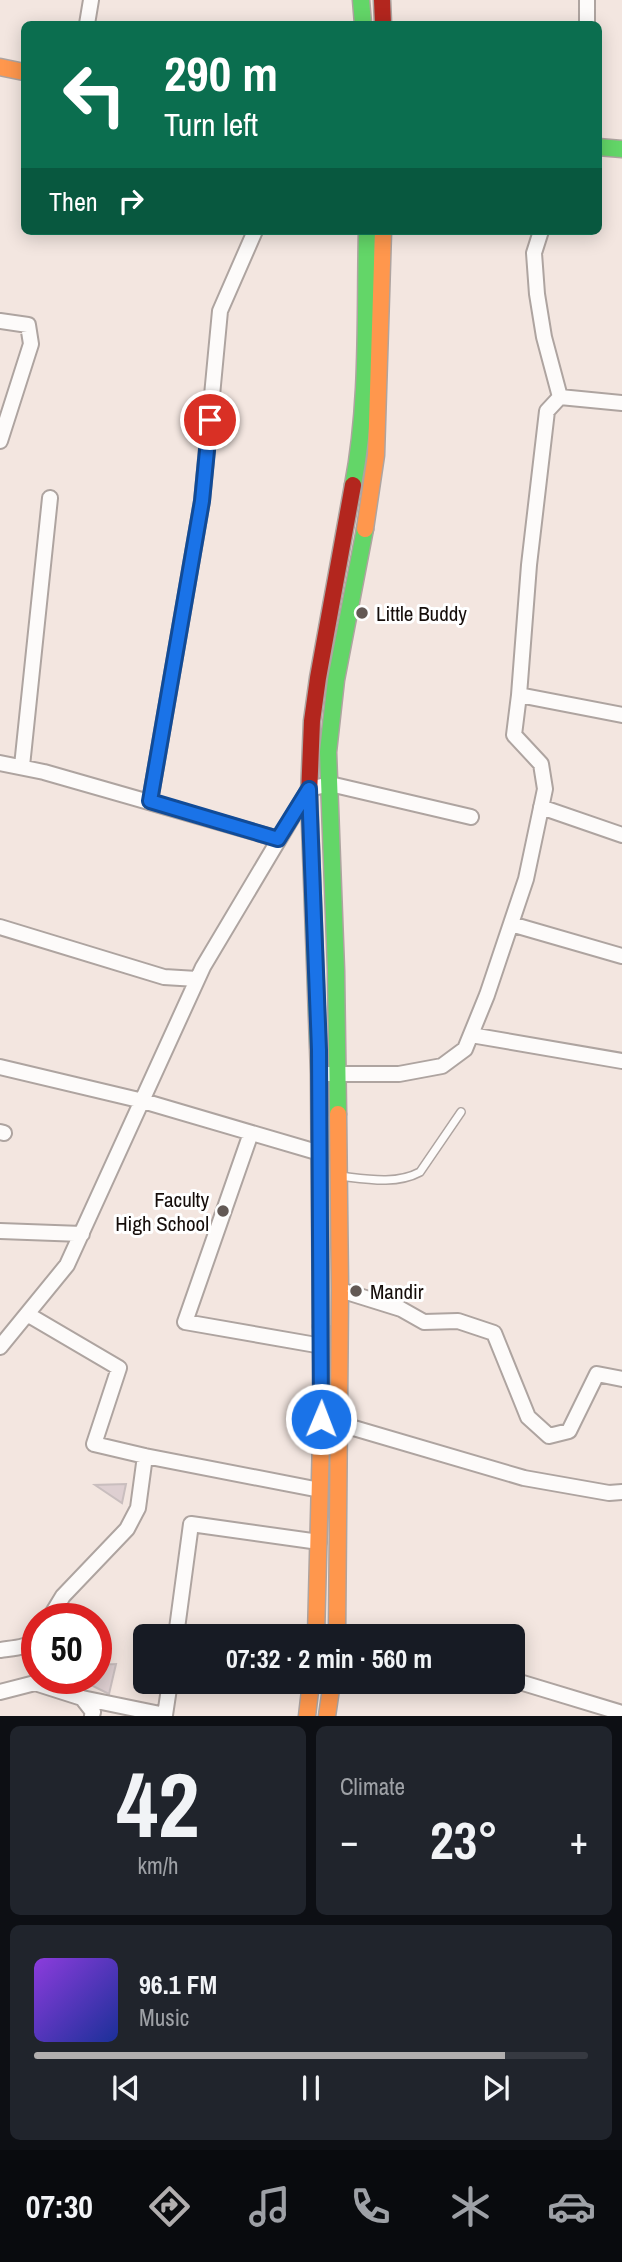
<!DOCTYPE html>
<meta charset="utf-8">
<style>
body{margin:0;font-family:"Archivo Narrow",sans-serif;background:#20242c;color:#f1f3f6;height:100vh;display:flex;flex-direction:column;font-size:26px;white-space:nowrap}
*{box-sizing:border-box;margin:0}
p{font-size:23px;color:#9ea1a6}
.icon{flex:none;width:38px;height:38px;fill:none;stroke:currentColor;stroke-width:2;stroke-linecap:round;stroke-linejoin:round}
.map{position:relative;height:1716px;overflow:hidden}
.side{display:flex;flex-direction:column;gap:10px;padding:10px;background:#0d0f14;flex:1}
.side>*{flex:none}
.hud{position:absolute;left:21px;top:21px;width:581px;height:214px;border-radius:10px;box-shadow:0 4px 18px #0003;background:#0b6e4f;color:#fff;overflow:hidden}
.speed{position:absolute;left:21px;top:1603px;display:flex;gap:14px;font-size:35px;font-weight:700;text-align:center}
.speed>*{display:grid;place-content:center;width:91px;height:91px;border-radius:50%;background:#171b24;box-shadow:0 4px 18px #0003;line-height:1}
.speed .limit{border:10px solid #d22;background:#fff;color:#111}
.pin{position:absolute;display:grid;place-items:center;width:60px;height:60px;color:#fff;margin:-30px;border:4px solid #fff;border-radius:50%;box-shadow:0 2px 7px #0007}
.me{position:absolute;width:77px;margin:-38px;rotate:1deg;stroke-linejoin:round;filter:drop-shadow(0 0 5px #0008)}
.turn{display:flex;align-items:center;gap:24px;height:147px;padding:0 28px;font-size:32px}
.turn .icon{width:91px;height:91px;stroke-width:2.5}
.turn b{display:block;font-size:49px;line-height:60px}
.then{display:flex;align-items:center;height:66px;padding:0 28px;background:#0003;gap:14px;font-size:26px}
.big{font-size:52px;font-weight:800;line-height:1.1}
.side .widget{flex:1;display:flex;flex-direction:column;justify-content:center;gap:10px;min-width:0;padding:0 24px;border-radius:10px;background:#20242c}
.side .dial{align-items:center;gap:0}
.dial b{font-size:91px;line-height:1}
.song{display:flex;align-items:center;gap:21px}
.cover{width:84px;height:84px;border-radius:10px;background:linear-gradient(135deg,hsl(270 70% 55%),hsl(230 70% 35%))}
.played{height:7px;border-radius:4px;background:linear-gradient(90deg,#b1aeae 85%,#363941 85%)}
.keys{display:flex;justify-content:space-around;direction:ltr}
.heat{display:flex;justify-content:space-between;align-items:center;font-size:38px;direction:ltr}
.side .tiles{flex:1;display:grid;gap:10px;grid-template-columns:1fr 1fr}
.widget:last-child{grid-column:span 2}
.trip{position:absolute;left:133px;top:1624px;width:392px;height:70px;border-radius:10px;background:#171b24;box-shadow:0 4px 18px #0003;font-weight:800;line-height:70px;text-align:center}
.menu{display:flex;height:112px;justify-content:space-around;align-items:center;background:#090b0e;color:#9ea1a6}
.menu .icon{width:49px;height:49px}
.menu .current{color:#b1aeae}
.menu b{font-size:32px;color:#f1f3f6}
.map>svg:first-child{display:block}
.building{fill:#decfd1;stroke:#c9bebe;stroke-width:2}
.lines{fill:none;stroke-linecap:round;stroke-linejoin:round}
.lane-casing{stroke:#aea4a0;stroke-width:10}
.street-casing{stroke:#aea4a0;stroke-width:18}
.fast-casing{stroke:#aea4a0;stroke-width:19}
.slow-casing{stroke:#aea4a0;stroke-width:19}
.jam-casing{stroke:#aea4a0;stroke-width:19}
.lane{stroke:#fdfbfa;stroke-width:7}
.street{stroke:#fdfbfa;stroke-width:14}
.fast{stroke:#63d668;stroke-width:16}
.slow{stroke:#ff974d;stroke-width:16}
.jam{stroke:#b3261e;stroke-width:16}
.route-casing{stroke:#114b97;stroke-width:18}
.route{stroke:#1a73e8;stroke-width:12}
.poi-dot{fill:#635955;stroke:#fff;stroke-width:2.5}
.labels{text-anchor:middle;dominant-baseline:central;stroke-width:6;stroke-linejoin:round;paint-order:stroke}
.poi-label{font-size:21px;fill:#150d0a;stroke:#fff;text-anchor:start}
</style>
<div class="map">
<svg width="622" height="1716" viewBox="0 0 622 1716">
<rect width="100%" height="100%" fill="#f3e6e0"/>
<path class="building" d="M 126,1484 L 122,1503 L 95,1485 Z
M 116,1664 L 109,1694 L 77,1678 L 96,1678 L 96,1665 Z"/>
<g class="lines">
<g class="lane-casing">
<path id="lane" d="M 339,1176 C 366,1179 396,1185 420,1172 L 461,1112"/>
</g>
<g class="street-casing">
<path id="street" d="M 87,24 L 91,0
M 587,24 L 587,0
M 0,321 L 28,325 L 31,344 L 0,441
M 560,397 L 622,403
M 519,695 L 529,565 L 547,411 L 560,397 L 544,337 L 537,294 L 534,253 L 541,231
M 0,763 L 44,772 L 278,839
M 22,766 L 50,498
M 150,801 L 202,501 L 220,311 L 255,231
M 541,807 L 622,835
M 511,924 L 622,956
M 0,927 L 164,977 L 197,979
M 471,1035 L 622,1061
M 0,1067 L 143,1101 L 320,1153
M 328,1074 L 399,1074 L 442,1066 L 465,1049 L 487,995 L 526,879 L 545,789 L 541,764 L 514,735 L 519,695 L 622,715
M 0,1132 L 4,1133
M 251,1133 L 185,1322 L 322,1346
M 0,1231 L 82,1234
M 340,1290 L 401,1309 L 424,1322 L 458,1321 L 494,1333 L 528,1417 L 549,1436 L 569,1431 L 597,1374 L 622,1379
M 27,1314 L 119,1368 L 94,1444 L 145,1456 L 320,1490
M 0,1347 L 67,1265 L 203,967 L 309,789 L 330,784 L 471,817
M 340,1424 L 524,1478 L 609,1493 L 622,1492
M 49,1619 L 63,1596 L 127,1529 L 138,1508 L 145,1456
M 176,1636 L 191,1524 L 319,1542
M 0,1650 C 12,1648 29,1648 37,1638
M 513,1680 L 622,1713
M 0,1692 L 35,1683 L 82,1698 L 93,1712 L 92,1716
M 82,1698 L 165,1715 L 170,1682"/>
</g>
<g class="fast-casing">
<path id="fast" d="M 361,0 L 363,24
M 598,147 L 622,149
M 353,485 C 369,402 365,315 367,231
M 309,796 L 319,1074 L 321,1327
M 338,1114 L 336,970 L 328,752 L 336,680 L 365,529"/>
</g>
<g class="slow-casing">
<path id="slow" d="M 0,67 L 24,72
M 365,529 L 376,455 L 383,231
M 316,1636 L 322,1400 L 321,1327
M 337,1636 L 340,1290 L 338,1114
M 307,1716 L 311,1682
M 327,1716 L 332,1682"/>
</g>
<g class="jam-casing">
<path id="jam" d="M 382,0 L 383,24
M 309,796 L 312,721 L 318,678 L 353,485"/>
</g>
<use href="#lane" class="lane"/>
<use href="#street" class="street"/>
<use href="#fast" class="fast"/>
<use href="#slow" class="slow"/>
<use href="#jam" class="jam"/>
</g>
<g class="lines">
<g class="route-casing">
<path id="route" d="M 210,420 L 202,501 L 150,801 L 278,839 L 309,789 L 319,1050 L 321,1419"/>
</g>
<use href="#route" class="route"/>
</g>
<g class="poi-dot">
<circle cx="362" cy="613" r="7"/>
<circle cx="223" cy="1211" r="7"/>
<circle cx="356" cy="1291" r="7"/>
</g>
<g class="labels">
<g class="poi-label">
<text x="376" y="613">Little Buddy</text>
<text x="209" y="1199" text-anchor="end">Faculty<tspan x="209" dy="24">High School</tspan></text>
<text x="370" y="1291">Mandir</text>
</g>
</g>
</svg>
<div class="speed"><div class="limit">50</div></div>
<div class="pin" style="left:210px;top:420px;background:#d93025"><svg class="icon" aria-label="arrive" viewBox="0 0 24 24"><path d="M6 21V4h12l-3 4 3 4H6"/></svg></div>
<svg class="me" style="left:321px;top:1419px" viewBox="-20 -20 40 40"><circle r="17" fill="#1a73e8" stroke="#fff" stroke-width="3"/><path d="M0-11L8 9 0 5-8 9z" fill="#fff"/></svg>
<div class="trip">07:32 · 2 min · 560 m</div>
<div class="hud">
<div class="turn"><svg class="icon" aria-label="left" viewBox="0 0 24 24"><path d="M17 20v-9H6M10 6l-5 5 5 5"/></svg><div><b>290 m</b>Turn left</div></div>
<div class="then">Then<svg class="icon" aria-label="right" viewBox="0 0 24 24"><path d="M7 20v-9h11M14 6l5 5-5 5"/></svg></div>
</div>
</div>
<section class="side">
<div class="tiles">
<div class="widget dial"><b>42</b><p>km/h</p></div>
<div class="widget"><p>Climate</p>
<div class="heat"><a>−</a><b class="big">23°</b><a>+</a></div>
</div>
<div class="widget">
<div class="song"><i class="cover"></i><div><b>96.1 FM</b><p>Music</p></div></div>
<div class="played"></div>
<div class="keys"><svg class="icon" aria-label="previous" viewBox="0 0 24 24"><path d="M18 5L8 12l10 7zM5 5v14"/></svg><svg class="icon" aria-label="pause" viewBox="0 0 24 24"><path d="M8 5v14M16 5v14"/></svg><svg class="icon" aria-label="next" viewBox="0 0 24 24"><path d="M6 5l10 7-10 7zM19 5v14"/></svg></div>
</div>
</div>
</section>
<nav class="menu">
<b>07:30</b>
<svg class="icon current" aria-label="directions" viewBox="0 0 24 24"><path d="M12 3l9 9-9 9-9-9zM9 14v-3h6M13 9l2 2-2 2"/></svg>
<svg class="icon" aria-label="music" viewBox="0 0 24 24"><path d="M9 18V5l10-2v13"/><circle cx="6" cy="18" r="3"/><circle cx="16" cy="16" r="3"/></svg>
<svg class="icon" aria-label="phone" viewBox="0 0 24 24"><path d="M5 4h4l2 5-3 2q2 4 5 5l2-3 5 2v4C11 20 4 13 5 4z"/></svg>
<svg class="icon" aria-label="climate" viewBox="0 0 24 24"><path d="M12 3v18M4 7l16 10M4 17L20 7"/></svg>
<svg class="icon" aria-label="car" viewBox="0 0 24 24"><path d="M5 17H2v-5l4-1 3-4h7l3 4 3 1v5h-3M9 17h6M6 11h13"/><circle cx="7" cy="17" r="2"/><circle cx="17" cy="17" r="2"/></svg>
</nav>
